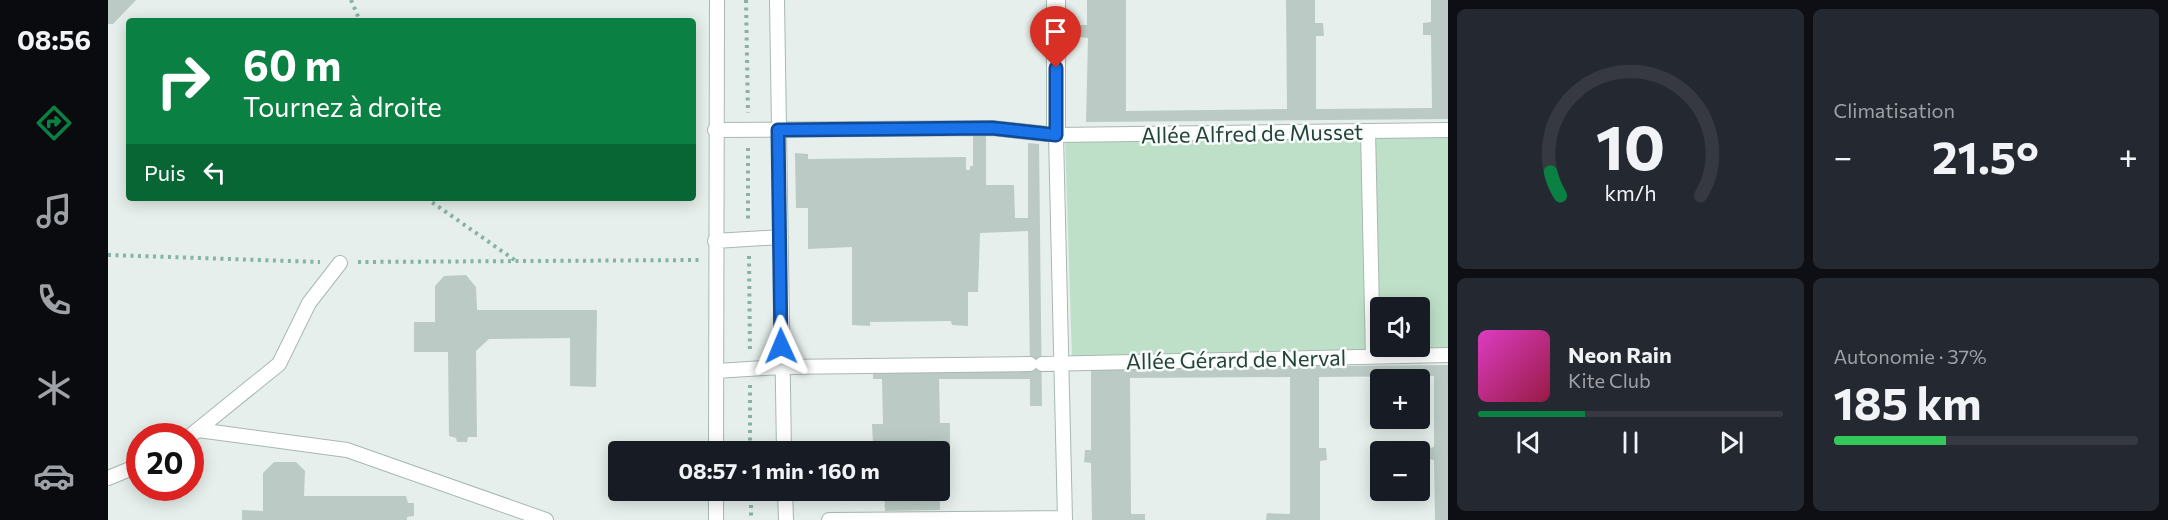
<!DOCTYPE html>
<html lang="fr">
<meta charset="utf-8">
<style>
body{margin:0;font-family:Commissioner,sans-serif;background:#242831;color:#f1f3f6;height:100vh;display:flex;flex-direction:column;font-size:22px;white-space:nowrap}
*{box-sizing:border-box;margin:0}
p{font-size:20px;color:#9ea1a6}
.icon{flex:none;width:33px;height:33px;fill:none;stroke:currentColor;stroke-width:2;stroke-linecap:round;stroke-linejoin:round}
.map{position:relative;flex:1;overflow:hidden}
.panel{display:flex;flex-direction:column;gap:9px;padding:9px;background:#0d0f14;width:720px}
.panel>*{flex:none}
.banner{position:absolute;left:18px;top:18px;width:570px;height:183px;border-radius:6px;box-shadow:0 3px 15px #0003;background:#0b8043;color:#fff;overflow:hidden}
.controls{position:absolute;left:1262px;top:297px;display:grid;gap:12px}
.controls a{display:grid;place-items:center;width:60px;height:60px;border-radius:6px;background:#171b24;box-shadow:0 3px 15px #0003;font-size:30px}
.speed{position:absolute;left:18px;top:423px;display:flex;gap:12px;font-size:30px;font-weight:700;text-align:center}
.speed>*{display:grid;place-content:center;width:78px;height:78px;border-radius:50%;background:#171b24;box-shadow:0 3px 15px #0003;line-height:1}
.speed .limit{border:9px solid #d22;background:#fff;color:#111}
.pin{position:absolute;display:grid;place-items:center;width:51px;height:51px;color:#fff;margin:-62px -26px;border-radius:50% 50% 50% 0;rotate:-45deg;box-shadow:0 0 6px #0007}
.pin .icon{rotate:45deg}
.me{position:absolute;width:66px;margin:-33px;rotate:359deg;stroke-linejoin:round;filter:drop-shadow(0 0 4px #0008)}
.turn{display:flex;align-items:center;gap:21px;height:126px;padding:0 18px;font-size:27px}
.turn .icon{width:78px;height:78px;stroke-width:2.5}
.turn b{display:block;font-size:42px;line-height:51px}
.then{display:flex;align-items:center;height:57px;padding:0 18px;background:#0003;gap:12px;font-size:22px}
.big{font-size:45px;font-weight:700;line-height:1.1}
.panel .card{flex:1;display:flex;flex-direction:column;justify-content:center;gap:9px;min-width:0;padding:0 21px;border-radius:9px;background:#242831}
.panel .dial{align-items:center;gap:0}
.dial svg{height:156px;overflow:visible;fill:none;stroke:#363941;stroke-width:7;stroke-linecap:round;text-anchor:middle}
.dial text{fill:#f1f3f6;stroke:none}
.song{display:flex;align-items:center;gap:18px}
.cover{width:72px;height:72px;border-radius:9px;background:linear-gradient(135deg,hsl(310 70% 55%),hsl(340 70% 35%))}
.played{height:6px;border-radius:3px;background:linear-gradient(90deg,#0b8043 35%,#363941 35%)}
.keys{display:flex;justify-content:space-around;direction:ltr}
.heat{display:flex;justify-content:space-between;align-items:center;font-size:33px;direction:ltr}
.charge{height:9px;border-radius:4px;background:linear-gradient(90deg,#34c759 37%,#363941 0)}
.panel .tiles{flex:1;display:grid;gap:9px;grid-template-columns:repeat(2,1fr)}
.trip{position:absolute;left:500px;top:441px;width:342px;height:60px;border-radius:6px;background:#171b24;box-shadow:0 3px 15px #0003;font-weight:700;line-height:60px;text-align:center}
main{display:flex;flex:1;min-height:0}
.tabs{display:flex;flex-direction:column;width:108px;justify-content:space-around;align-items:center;background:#090b0e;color:#9ea1a6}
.tabs .icon{width:42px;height:42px}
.tabs .current{color:#0b8043}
.tabs b{font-size:27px;color:#f1f3f6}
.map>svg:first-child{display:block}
.green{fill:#bfe0c8;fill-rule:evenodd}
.building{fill:#bbcac4}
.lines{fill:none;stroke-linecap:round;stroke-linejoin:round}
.lane-casing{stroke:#a8b8b2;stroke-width:16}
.street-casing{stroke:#a8b8b2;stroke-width:20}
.path{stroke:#86b3a5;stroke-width:4;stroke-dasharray:3 4.5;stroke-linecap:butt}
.lane{stroke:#fff;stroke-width:14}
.street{stroke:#fff;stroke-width:18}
.route-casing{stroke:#114b97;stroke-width:15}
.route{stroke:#1a73e8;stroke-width:10}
.labels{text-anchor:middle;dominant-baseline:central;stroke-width:5;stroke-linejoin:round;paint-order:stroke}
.street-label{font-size:22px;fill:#24423a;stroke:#f7fbf9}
</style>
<main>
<nav class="tabs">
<b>08:56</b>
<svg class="icon current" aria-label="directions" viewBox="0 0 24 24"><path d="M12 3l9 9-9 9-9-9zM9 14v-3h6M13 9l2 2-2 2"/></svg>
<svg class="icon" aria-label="music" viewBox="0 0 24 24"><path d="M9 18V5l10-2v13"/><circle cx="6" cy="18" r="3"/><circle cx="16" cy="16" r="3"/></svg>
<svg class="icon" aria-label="phone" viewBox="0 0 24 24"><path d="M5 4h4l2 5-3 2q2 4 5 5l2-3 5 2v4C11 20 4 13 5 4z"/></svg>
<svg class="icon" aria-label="climate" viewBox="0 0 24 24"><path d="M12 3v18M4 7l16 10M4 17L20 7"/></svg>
<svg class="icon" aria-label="car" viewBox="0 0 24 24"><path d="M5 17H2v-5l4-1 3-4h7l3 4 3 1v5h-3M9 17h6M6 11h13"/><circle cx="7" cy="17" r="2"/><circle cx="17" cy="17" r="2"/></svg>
</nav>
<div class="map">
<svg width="1340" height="520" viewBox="0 0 1340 520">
<rect width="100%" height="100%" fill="#e6efeb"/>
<path class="green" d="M 1340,137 L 1340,351 L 964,359 L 957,139 ZM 1272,308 L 1311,308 L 1311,346 L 1272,346 Z"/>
<path class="building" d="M 0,0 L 28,0 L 5,24 L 0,24 Z
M 979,0 L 1018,0 L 1018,111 L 1179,109 L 1178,0 L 1207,0 L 1207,23 L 1215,23 L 1216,36 L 1208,36 L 1208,109 L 1324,108 L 1323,35 L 1315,35 L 1315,23 L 1323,22 L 1323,0 L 1340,0 L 1340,119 L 978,122 L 980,38 L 972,37 L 972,25 L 979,25 Z
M 865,136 L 878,136 L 878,185 L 906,185 L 907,218 L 920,218 L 920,143 L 931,144 L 934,406 L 922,406 L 922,379 L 831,379 L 832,423 L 842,423 L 842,445 L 831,445 L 832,452 L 775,452 L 775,445 L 765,445 L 764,424 L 775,424 L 774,379 L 765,379 L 765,372 L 922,371 L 920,231 L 872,233 L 870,292 L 860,292 L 860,326 L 844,325 L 843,321 L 762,322 L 762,326 L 744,325 L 744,247 L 700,249 L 700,208 L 688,208 L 687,153 L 700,154 L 700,159 L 858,157 L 858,170 L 862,170 L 862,166 L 865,166 Z
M 358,275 L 368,287 L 369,310 L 489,310 L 488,387 L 462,386 L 462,338 L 381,339 L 368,351 L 369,437 L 360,437 L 359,442 L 349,442 L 348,438 L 341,436 L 340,352 L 306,352 L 306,322 L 327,322 L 327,286 L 336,276 Z
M 1340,365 L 1340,520 L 1327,520 L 1326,460 L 1320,459 L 1321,448 L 1326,447 L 1326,376 L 1211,377 L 1211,448 L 1218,448 L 1219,460 L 1212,461 L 1212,520 L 1158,520 L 1159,513 L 1182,514 L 1182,377 L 1022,378 L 1023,514 L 1037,514 L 1037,520 L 984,520 L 983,463 L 976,462 L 977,450 L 983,450 L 983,368 Z
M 166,462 L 188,462 L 197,471 L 196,496 L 298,496 L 300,503 L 306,503 L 306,516 L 299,517 L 299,520 L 134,520 L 134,510 L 155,511 L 155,473 Z
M 776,490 L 832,490 L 832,510 L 777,511 Z"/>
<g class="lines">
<g class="lane-casing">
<path id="lane" d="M 669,0 L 676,452
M 607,130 L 884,128 L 948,135 L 957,520
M 1260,131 L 1265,356
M 948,135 L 1340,130
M 607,241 L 673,237
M 934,364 L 1340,355
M 608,371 L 673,367 L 922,364
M 90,430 L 239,450 L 438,520
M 82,436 L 171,364 L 201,303 L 232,263
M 608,452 L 609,0
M 0,478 L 32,465
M 608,490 L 608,520
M 677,490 L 678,520
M 721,520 L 957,518"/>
</g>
<g class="street-casing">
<path id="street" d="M 948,135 L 948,0"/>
</g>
<path class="path" d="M 243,0 L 252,21
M 638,0 L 640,113
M 640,148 L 640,221
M 318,198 L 408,261
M 0,255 L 212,262
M 641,256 L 642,353
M 250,262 L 593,260
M 642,385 L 642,452
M 643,490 L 643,520"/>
<use href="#lane" class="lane"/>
<use href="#street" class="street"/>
</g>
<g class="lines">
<g class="route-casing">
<path id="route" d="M 673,346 L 670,130 L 884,128 L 948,135 L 948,68"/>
</g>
<use href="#route" class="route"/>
</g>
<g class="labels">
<g class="street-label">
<text transform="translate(1144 133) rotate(-1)">Allée Alfred de Musset</text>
<text transform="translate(1128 359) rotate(-1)">Allée Gérard de Nerval</text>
</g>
</g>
</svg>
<div class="controls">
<a><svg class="icon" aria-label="sound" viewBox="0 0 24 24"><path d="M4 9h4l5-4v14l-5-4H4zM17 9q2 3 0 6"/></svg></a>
<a>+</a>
<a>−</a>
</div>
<div class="speed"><div class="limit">20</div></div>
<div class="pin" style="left:948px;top:68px;background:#d93025"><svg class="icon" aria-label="arrive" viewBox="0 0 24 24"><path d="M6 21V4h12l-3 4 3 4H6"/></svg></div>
<svg class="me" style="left:673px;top:346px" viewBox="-20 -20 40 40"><path d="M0-17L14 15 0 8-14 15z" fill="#1a73e8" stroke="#fff" stroke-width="4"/></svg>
<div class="trip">08:57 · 1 min · 160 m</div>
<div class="banner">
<div class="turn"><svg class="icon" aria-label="right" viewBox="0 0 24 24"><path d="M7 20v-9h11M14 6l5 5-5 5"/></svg><div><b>60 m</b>Tournez à droite</div></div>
<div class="then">Puis<svg class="icon" aria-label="left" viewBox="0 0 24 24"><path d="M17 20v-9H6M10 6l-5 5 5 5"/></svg></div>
</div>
</div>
<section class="panel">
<div class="tiles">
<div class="card dial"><svg viewBox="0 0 100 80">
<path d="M14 69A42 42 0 1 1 86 69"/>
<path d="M14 69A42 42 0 0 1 9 57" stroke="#0b8043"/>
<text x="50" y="56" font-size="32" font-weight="700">10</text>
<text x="50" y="72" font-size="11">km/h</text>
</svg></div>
<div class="card"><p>Climatisation</p>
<div class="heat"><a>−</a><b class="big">21.5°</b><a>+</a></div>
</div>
<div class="card">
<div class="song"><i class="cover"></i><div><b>Neon Rain</b><p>Kite Club</p></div></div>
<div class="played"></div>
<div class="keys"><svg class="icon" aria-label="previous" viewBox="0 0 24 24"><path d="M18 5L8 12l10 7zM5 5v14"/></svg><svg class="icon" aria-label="pause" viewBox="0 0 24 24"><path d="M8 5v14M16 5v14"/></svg><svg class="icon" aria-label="next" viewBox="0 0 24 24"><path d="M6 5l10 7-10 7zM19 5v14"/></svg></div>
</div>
<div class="card"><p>Autonomie · 37%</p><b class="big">185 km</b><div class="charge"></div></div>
</div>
</section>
</main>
